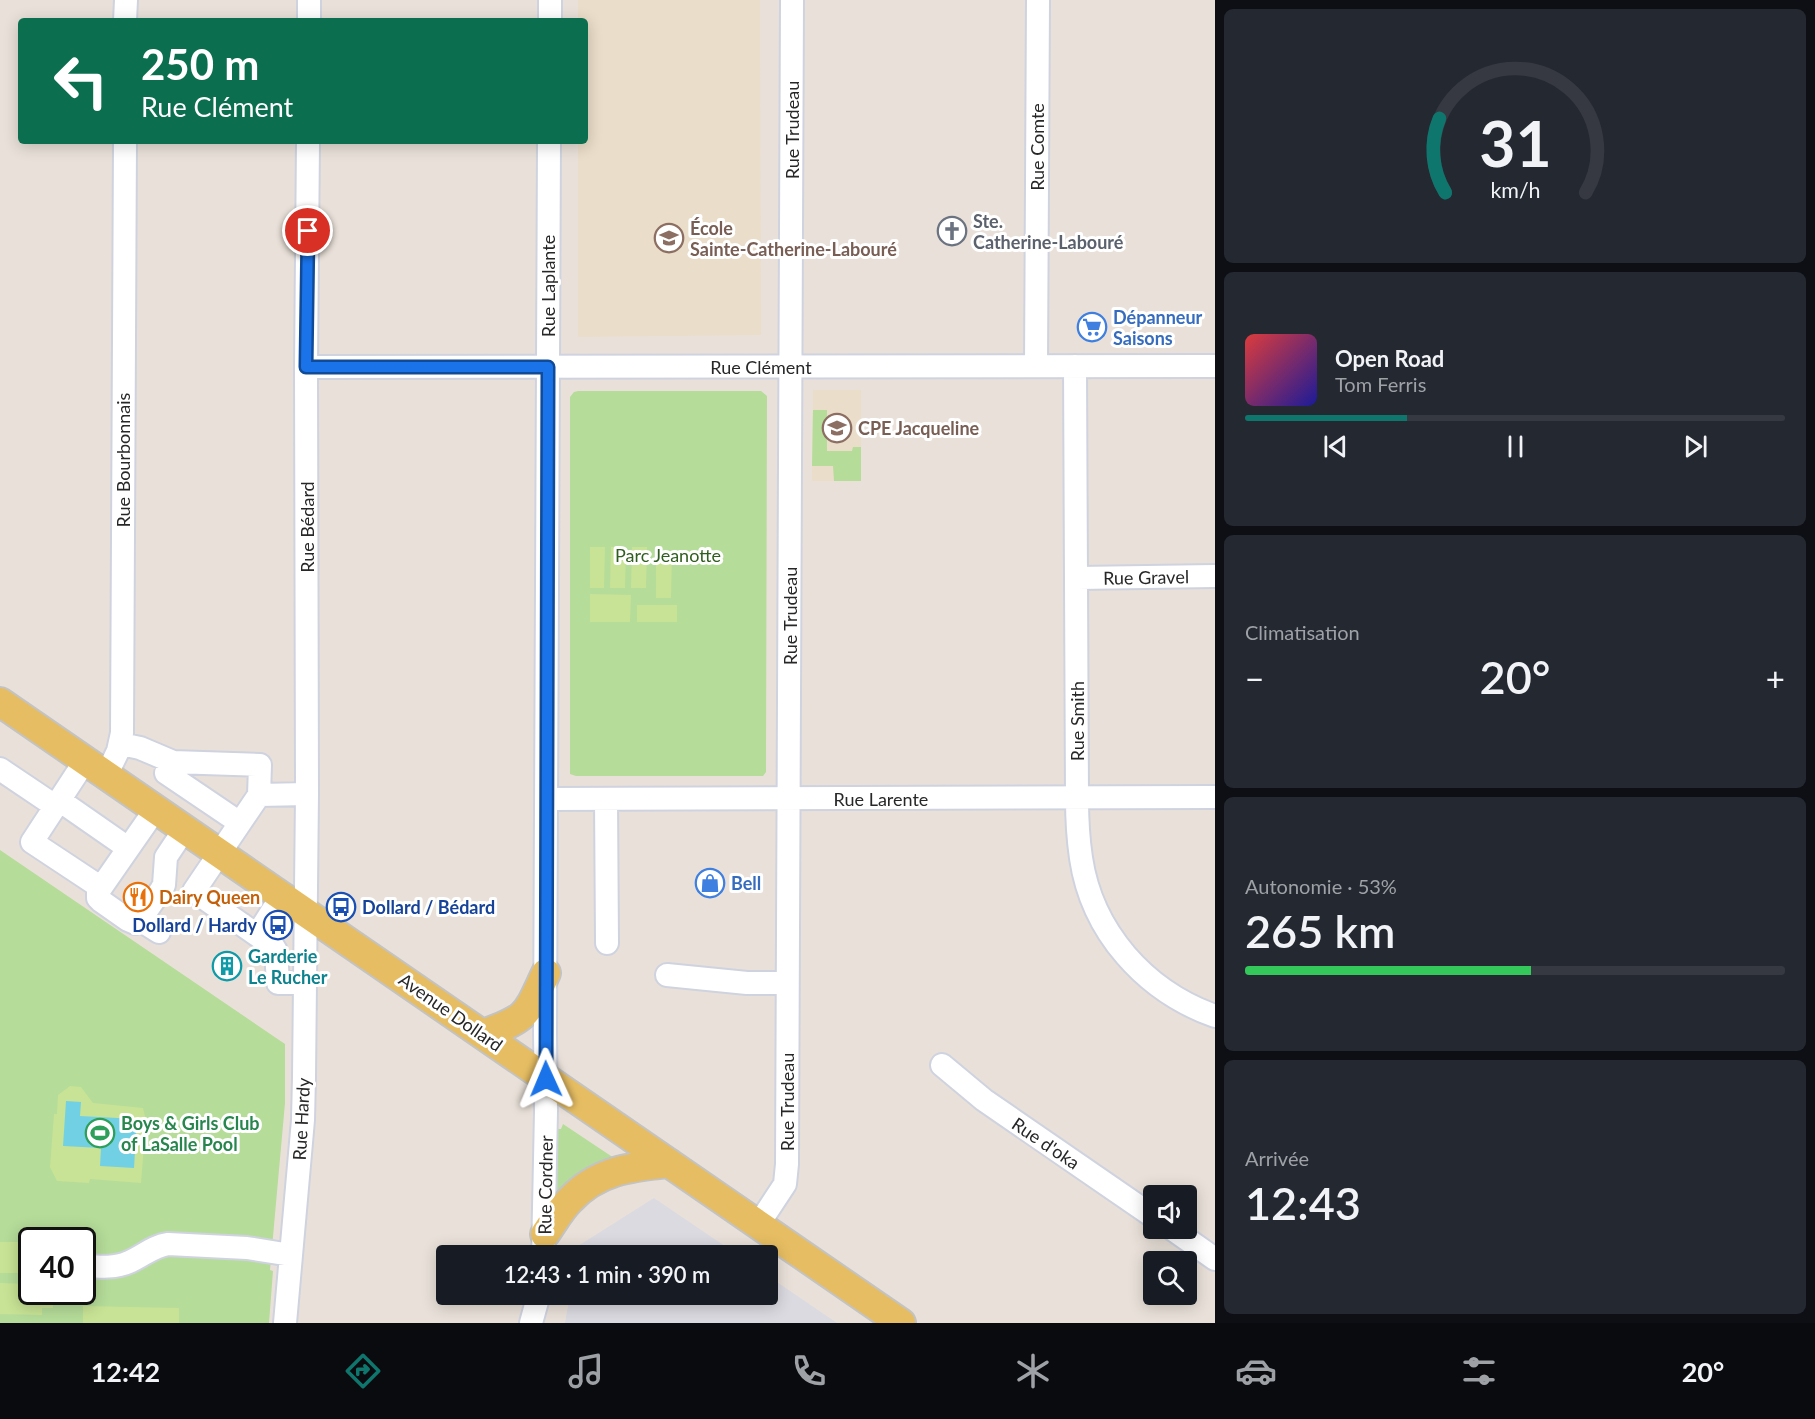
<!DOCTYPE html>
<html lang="fr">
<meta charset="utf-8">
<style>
body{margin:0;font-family:Lato,sans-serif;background:#242831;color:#f1f3f6;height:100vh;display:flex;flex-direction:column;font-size:22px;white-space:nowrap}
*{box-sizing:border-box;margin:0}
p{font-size:20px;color:#9ea1a6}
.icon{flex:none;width:33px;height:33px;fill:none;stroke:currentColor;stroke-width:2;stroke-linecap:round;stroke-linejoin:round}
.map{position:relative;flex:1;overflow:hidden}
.details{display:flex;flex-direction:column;gap:9px;padding:9px;background:#0d0f14;width:600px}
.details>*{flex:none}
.top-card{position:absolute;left:18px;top:18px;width:570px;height:126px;border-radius:6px;box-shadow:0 3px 15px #0003;background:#0b6e4f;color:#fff;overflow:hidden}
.controls{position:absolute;left:1143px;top:1185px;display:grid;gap:12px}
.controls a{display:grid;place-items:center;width:54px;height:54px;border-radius:6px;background:#171b24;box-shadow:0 3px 15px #0003;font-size:30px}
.speed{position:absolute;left:18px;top:1227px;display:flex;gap:12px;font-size:30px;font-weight:700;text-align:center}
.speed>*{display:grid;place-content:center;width:78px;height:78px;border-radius:50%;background:#171b24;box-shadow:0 3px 15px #0003;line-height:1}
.speed .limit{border:3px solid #111;border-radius:9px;background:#fff;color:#111}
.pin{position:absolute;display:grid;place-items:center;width:51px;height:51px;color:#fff;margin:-26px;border:3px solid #fff;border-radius:50%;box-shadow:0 2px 6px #0007}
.me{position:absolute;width:66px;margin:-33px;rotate:359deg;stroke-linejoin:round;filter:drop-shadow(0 0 4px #0008)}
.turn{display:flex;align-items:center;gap:21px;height:126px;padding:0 24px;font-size:27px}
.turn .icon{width:78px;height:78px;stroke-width:2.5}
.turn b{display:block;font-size:42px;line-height:51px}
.big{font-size:45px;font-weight:600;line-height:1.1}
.details .tile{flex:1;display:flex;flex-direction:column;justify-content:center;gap:9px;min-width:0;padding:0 21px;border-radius:9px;background:#242831}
.details .dial{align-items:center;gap:0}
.dial svg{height:156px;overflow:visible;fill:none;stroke:#363941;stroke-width:7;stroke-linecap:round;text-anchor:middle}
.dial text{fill:#f1f3f6;stroke:none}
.song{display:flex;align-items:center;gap:18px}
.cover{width:72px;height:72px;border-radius:9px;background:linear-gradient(135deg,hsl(0 70% 55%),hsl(240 70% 35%))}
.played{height:6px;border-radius:3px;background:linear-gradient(90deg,#0f766e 30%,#363941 30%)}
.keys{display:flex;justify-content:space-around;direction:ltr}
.heat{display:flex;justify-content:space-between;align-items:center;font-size:33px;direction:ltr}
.charge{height:9px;border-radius:4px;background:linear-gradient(90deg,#34c759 53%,#363941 0)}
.trip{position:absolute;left:436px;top:1245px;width:342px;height:60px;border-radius:6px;background:#171b24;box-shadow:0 3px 15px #0003;font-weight:600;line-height:60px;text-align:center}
.tabs{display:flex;height:96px;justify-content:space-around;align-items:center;background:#090b0e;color:#9ea1a6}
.tabs .icon{width:42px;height:42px}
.tabs .active{color:#0f766e}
.tabs b{font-size:27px;color:#f1f3f6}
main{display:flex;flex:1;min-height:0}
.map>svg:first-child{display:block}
.industrial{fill:#dbdae1}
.education{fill:#eaddc9}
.green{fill:#b5dc99;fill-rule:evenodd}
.pitch{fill:#c8e395}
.water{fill:#72d0e5}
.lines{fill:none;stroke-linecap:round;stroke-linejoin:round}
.minor-casing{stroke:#cfd3df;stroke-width:26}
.major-casing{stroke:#c3c3c3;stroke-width:32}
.minor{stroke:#fff;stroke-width:22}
.major{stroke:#e6bd62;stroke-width:28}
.route-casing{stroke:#114b97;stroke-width:15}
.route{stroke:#1a73e8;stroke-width:10}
.labels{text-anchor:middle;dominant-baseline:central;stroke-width:6;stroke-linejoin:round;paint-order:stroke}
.street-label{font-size:18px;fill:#272727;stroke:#fff}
.worship-label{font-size:18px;font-weight:bold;fill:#5b616d;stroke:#fff;text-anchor:start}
.education-label{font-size:18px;font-weight:bold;fill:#785e54;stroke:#fff;text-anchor:start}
.shop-label{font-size:18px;font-weight:bold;fill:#366cbe;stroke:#fff;text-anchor:start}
.park-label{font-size:18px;fill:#305e1e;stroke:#fff}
.food-label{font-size:18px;font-weight:bold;fill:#c56008;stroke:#fff;text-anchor:start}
.transit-label{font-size:18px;font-weight:bold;fill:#164399;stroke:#fff;text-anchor:start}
.culture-label{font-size:18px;font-weight:bold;fill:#0d838f;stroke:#fff;text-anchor:start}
.leisure-label{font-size:18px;font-weight:bold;fill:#27864d;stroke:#fff;text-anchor:start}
</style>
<main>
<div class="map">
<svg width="1215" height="1323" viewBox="0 0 1215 1323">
<rect width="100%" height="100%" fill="#e9e1d9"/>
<path class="industrial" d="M 654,1198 L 738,1255 L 577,1255 L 578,1246 Z
M 768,1276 L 837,1323 L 565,1323 L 570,1295 L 768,1294 Z"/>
<path class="education" d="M 578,0 L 760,0 L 761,335 L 578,337 L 578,141 L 585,141 L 585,21 L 578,21 Z
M 813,390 L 861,390 L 861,481 L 812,481 Z"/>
<path class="green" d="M 578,391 L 761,391 L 767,396 L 766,772 L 763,776 L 576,776 L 570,774 L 570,397 L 574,392 Z
M 813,410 L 827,410 L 827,451 L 852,451 L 853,447 L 861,447 L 861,481 L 834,481 L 833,466 L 812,466 Z
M 0,850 L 285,1044 L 285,1103 L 270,1270 L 273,1271 L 269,1323 L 0,1323 ZM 32,1240 L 82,1240 L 82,1292 L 32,1292 Z
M 563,1124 L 614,1158 L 556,1197 L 557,1129 L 561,1129 Z"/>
<path class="pitch" d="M 590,547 L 605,547 L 604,588 L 590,588 Z
M 611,547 L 626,547 L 625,588 L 610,588 Z
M 632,547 L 647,547 L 646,588 L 631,588 Z
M 656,553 L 672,554 L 671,598 L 656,598 Z
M 590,594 L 631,595 L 630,622 L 590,622 Z
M 637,605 L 677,605 L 677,622 L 637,622 Z
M 70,1086 L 81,1087 L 93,1103 L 143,1108 L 146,1120 L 141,1183 L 90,1179 L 89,1183 L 57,1181 L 50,1167 L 54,1114 L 57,1114 L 58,1095 Z
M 0,1242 L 31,1242 L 31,1273 L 0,1273 Z
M 0,1283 L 31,1284 L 32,1292 L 53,1292 L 53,1308 L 42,1308 L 42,1315 L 0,1314 Z
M 83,1306 L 179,1308 L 179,1323 L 83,1323 Z"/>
<path class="water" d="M 66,1101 L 81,1102 L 80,1116 L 137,1119 L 134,1168 L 100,1166 L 101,1148 L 63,1146 Z"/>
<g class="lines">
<g class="minor-casing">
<path id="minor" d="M 125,21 L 126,0
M 309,21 L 309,0
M 550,21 L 550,0
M 1036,366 L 1038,0
M 1075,366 L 1077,798 C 1077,818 1078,838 1081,858 C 1092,932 1145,991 1215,1016
M 306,367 L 1215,366
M 1077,578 L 1215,576
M 121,744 L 140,748 L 173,762 L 260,765 L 259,795
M 85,761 L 32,842 L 100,887
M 0,769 L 55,806
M 166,773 L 240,823
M 106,776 L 118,751 L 122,733 L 125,141
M 547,799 L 1215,797
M 606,799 L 607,943
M 59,800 L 128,848
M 155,810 L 98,892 L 98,898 L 101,901 L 128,920 L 135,923 L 140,920 L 161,890 L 164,885 L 166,857 L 184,830
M 281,897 L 257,935 L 194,891 L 259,795 L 307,794
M 140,920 L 159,932
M 257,935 L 273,946 L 276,951 L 278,983 L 305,983
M 667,975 L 747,983 L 787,983
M 942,1065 L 984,1100 L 1154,1217
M 758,1225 L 785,1184 L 787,1164 L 792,0
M 1171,1228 L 1215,1259
M 543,1256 L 546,1111 L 545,1033 L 549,141
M 86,1266 C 101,1267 116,1268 129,1262 C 143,1256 153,1246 168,1244 L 247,1248 L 291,1255
M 285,1323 L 303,1120 L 304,1077 L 307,794 L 306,367 L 308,141
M 531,1323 L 539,1294"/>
</g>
<g class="major-casing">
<path id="major" d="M 0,702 L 901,1323
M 483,1034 C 528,1018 526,1016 546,973
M 545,1234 C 553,1223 560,1210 570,1200 C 598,1170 631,1167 669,1163"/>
</g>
<use href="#minor" class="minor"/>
<use href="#major" class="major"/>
</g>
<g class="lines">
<g class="route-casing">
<path id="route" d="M 308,231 L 306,367 L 548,367 L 546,1079"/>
</g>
<use href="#route" class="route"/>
</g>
<defs>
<g id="church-ring" transform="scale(1.5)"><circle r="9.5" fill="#fff" stroke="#6b7280" stroke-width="1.5"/><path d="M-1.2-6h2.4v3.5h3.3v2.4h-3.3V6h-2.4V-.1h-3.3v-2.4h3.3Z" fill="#6b7280"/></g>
<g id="school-ring" transform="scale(1.5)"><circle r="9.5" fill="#fff" stroke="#8d6e63" stroke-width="1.5"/><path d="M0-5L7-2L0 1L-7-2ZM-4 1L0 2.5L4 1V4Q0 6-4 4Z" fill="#8d6e63"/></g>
<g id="supermarket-ring" transform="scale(1.5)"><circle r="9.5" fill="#fff" stroke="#3f7fe0" stroke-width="1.5"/><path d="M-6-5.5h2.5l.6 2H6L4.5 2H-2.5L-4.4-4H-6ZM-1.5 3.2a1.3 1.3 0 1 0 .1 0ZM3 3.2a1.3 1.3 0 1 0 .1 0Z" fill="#3f7fe0"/></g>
<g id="shop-ring" transform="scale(1.5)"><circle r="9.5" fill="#fff" stroke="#3f7fe0" stroke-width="1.5"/><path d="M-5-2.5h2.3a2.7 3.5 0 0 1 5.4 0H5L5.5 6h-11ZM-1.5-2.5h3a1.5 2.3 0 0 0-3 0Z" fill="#3f7fe0"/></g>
<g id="restaurant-ring" transform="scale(1.5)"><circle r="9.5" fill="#fff" stroke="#e8710a" stroke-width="1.5"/><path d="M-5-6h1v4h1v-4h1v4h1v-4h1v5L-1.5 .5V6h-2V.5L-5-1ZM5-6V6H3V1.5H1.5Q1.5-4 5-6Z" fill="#e8710a"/></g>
<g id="bus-ring" transform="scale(1.5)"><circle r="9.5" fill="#fff" stroke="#1a4fb4" stroke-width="1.5"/><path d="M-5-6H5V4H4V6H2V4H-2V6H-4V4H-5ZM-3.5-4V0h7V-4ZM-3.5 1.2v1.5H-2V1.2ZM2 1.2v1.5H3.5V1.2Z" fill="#1a4fb4"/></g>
<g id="building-ring" transform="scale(1.5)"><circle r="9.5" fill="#fff" stroke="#0f9aa8" stroke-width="1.5"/><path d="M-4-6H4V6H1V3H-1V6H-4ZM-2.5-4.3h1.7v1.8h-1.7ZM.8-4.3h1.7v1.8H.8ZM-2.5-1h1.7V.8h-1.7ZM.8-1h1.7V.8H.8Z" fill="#0f9aa8"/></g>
<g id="stadium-ring" transform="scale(1.5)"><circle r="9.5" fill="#fff" stroke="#2e9e5b" stroke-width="1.5"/><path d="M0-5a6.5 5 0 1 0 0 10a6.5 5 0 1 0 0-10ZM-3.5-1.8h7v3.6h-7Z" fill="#2e9e5b"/></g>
</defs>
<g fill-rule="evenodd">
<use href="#church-ring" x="952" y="231"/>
<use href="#school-ring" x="669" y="238"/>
<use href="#supermarket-ring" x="1092" y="327"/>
<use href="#school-ring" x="837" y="428"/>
<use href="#shop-ring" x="710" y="883"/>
<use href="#restaurant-ring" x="138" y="897"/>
<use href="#bus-ring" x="341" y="907"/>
<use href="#bus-ring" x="278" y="925"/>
<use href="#building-ring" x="227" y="966"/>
<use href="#stadium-ring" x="100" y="1133"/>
</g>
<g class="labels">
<g class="street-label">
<text transform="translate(792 130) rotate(-90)">Rue Trudeau</text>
<text transform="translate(1037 147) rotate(-90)">Rue Comte</text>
<text transform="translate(548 286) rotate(-90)">Rue Laplante</text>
<text x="761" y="367">Rue Clément</text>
<text transform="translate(123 460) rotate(-90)">Rue Bourbonnais</text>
<text transform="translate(307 527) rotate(-90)">Rue Bédard</text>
<text transform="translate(1146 577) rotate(-1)">Rue Gravel</text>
<text transform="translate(790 616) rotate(-90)">Rue Trudeau</text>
<text transform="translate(1077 721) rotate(-90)">Rue Smith</text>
<text x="881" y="799">Rue Larente</text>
<text transform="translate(451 1012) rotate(35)">Avenue Dollard</text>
<text transform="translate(787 1102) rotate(-90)">Rue Trudeau</text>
<text transform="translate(301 1119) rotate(-87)">Rue Hardy</text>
<text transform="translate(1046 1143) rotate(34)">Rue d'oka</text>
<text transform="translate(545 1185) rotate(-89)">Rue Cordner</text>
</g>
<g class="worship-label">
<text x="973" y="221">Ste.<tspan x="973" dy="21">Catherine-Labouré</tspan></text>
</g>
<g class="education-label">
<text x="690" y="228">École<tspan x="690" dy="21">Sainte-Catherine-Labouré</tspan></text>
<text x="858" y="428">CPE Jacqueline</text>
</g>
<g class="shop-label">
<text x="1113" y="317">Dépanneur<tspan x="1113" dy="21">Saisons</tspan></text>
<text x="731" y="883">Bell</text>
</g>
<g class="park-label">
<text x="668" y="555">Parc Jeanotte</text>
</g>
<g class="food-label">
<text x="159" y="897">Dairy Queen</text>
</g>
<g class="transit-label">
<text x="362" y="907">Dollard / Bédard</text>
<text x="257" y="925" text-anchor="end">Dollard / Hardy</text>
</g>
<g class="culture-label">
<text x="248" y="956">Garderie<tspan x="248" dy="21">Le Rucher</tspan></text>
</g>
<g class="leisure-label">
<text x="121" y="1123">Boys &amp; Girls Club<tspan x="121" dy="21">of LaSalle Pool</tspan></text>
</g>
</g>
</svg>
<div class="controls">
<a><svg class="icon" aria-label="sound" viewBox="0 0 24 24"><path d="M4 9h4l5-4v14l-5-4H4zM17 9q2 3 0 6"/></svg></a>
<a><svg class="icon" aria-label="search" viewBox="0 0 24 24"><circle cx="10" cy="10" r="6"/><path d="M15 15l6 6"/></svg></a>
</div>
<div class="speed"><div class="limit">40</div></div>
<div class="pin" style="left:308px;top:231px;background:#d93025"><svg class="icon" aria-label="arrive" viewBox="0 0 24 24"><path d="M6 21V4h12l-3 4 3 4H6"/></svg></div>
<svg class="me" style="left:546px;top:1079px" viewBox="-20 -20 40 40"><path d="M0-17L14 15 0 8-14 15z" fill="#1a73e8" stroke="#fff" stroke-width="4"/></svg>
<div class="trip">12:43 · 1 min · 390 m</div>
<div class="top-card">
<div class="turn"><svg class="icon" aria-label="left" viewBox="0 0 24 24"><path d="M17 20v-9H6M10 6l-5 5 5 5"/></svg><div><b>250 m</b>Rue Clément</div></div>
</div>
</div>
<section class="details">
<div class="tile dial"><svg viewBox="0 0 100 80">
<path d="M14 69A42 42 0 1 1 86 69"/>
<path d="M14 69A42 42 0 0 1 11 31" stroke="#0f766e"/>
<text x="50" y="56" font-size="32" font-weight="700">31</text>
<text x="50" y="72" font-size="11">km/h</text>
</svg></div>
<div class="tile">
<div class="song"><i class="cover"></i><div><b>Open Road</b><p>Tom Ferris</p></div></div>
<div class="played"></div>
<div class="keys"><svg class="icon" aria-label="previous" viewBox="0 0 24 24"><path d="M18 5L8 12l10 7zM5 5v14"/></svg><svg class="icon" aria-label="pause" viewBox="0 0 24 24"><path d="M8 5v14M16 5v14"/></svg><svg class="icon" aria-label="next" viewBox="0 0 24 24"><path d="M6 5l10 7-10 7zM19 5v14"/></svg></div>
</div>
<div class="tile"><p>Climatisation</p>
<div class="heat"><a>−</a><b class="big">20°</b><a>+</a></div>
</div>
<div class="tile"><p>Autonomie · 53%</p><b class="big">265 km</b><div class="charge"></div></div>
<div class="tile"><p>Arrivée</p><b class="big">12:43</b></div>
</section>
</main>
<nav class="tabs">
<b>12:42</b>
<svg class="icon active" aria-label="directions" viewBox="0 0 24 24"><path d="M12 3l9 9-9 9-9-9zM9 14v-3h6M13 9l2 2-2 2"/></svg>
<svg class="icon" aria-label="music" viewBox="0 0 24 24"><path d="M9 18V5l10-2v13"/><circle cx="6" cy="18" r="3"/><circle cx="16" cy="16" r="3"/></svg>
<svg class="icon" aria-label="phone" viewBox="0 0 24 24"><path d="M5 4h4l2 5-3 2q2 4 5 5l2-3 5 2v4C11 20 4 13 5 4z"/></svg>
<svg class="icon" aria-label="climate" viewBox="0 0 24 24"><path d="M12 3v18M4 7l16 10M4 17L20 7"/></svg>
<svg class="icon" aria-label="car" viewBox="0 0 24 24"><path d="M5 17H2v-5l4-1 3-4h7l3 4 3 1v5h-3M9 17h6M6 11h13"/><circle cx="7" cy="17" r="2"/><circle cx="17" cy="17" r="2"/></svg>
<svg class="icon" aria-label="filters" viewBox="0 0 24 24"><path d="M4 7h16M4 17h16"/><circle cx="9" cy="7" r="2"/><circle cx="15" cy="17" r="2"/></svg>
<b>20°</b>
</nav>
